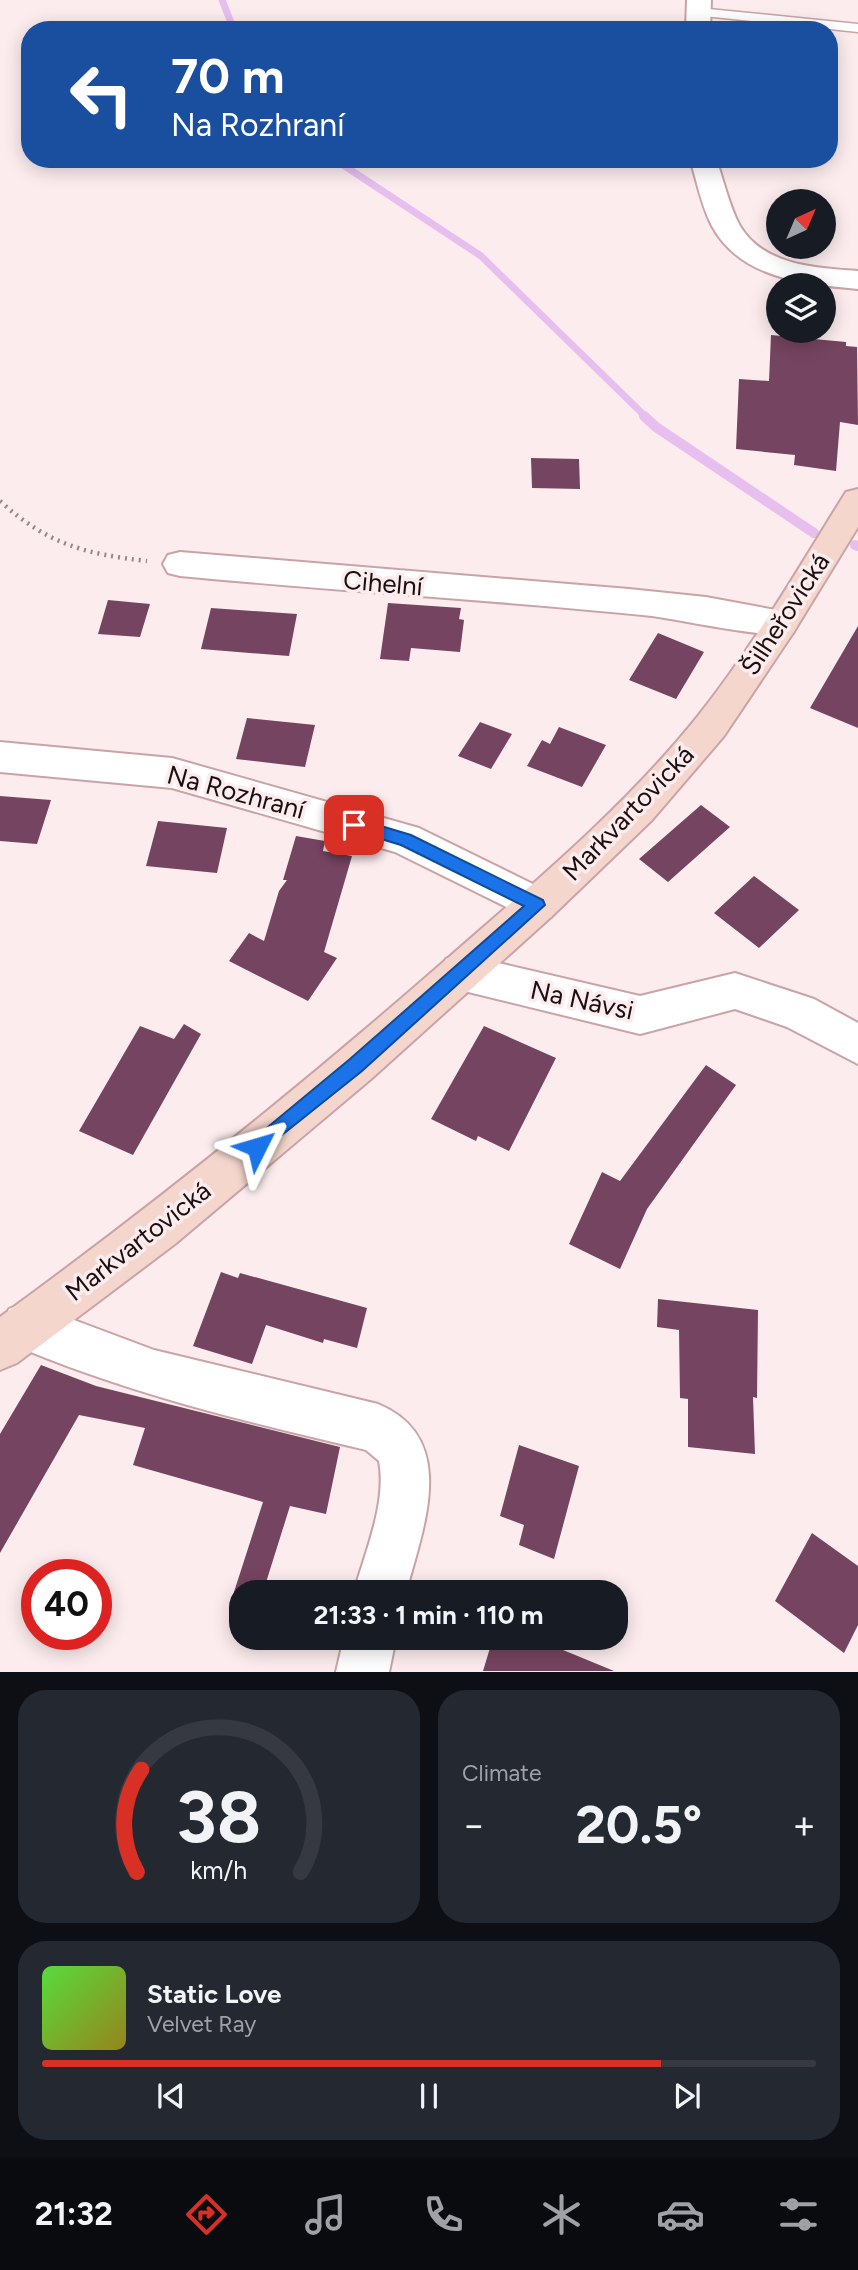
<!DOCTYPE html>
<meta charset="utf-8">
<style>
body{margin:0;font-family:Figtree,sans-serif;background:#242831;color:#f1f3f6;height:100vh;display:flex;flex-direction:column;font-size:26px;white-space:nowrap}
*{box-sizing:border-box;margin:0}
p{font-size:23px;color:#9ea1a6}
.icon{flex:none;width:38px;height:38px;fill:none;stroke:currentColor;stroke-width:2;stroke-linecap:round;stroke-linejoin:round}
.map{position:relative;height:1672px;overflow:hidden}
.panel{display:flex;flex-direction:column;gap:18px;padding:18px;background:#0d0f14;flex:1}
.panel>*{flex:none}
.guide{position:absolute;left:21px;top:21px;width:817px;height:147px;border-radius:28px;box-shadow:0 4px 18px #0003;background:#1a4fa0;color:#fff;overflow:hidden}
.needle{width:46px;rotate:44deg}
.fabs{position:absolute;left:766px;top:189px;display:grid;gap:14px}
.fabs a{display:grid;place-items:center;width:70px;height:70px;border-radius:50%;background:#171b24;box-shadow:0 4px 18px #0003;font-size:35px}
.speed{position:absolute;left:21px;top:1559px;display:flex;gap:14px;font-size:35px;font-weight:700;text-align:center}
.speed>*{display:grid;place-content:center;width:91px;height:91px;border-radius:50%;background:#171b24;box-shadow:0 4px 18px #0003;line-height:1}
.speed .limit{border:10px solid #d22;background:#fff;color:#111}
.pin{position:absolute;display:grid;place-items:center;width:60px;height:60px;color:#fff;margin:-30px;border-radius:14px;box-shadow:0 4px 10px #0006}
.me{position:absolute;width:77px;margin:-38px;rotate:50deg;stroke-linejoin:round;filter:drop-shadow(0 0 5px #0008)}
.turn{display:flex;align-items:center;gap:24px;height:147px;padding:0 35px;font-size:32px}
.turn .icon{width:91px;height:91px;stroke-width:2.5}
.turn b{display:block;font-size:49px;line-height:60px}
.big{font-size:52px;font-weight:700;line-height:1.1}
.panel .card{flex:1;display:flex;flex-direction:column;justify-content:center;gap:10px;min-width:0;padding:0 24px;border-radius:28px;background:#242831}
.panel .dial{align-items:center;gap:0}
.dial svg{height:182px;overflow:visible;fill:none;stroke:#363941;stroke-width:7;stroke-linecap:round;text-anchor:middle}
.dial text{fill:#f1f3f6;stroke:none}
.song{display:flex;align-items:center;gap:21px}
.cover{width:84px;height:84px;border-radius:10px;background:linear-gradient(135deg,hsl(110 70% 55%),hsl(50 70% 35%))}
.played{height:7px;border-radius:4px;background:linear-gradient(90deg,#d93025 80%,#363941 80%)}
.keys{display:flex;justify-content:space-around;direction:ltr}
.heat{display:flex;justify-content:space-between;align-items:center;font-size:38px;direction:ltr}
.panel .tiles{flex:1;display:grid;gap:18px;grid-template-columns:1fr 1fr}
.card:last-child{grid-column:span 2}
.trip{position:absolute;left:229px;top:1580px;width:399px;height:70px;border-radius:28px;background:#171b24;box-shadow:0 4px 18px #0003;font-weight:700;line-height:70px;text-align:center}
.dock{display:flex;height:112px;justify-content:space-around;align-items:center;background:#090b0e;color:#9ea1a6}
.dock .icon{width:49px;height:49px}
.dock .on{color:#d93025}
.dock b{font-size:32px;color:#f1f3f6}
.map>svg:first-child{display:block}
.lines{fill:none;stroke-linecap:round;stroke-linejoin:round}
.stream-far1{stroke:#e6bfef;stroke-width:7}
.stream{stroke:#e6bfef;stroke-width:10}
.building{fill:#754460}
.lane-casing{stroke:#c9a3a7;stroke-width:3}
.street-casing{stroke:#c9a3a7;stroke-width:4}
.secondary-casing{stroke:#c9a3a7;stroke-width:4}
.path{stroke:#958688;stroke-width:4.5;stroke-dasharray:2 5;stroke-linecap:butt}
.lane{fill:#fff;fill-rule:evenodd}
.street{fill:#fff;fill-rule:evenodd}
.secondary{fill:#f4d6cd;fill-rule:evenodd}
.route{fill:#1a73e8;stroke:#114b97;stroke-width:2}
.labels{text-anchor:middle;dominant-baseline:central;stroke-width:7;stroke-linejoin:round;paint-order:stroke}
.street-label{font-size:26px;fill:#1b0e10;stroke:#fceced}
</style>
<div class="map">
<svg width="858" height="1672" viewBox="0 0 858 1672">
<rect width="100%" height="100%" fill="#fceced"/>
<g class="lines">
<path class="stream-far1" d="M 222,0 L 234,30
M 334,159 L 481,256 L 646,417"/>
<path class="stream" d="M 644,416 L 656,427 L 814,533
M 855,545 L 858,546"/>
</g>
<path class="building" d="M 771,335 L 846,342 L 846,346 L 857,347 L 858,425 L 840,422 L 836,471 L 794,465 L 795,455 L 736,449 L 739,379 L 769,381 Z
M 531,458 L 579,459 L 580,489 L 532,488 Z
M 108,600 L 150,604 L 140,637 L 98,634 Z
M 388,603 L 461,608 L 459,619 L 464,620 L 460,652 L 411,648 L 409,661 L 380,659 Z
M 211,608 L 297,614 L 289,656 L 201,649 Z
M 858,626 L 858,728 L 810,708 Z
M 658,633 L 704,652 L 676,699 L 629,680 Z
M 247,718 L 315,725 L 305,767 L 236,759 Z
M 480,722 L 512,734 L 491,769 L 458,756 Z
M 559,727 L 606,745 L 582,787 L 527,766 L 542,740 L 550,744 Z
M 0,796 L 51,800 L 37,844 L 0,841 Z
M 701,805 L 730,827 L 668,882 L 639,859 Z
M 158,821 L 227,828 L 217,873 L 146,866 Z
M 296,836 L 325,841 L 323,851 L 352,856 L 324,952 L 337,958 L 308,1001 L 229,961 L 249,933 L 264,941 L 279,891 L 287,880 L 283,880 Z
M 754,876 L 799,910 L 759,948 L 714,913 Z
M 184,1024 L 201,1034 L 133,1155 L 79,1131 L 140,1026 L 174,1039 Z
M 484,1026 L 556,1058 L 509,1151 L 478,1136 L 476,1141 L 431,1119 Z
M 706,1065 L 736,1085 L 647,1209 L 620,1269 L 569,1244 L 602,1172 L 620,1181 Z
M 221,1272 L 238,1278 L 240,1273 L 367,1308 L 357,1348 L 324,1339 L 323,1343 L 266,1325 L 252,1364 L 193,1346 Z
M 658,1299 L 758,1310 L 757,1398 L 753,1397 L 755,1454 L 688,1447 L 688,1399 L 680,1398 L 679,1330 L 657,1327 Z
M 41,1365 L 96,1386 L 340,1447 L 326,1514 L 290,1506 L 263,1592 L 234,1592 L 263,1502 L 133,1465 L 145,1428 L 79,1415 L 0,1553 L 0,1434 Z
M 519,1445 L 579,1466 L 554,1559 L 519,1545 L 524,1525 L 500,1516 Z
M 812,1533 L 858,1566 L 858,1625 L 844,1653 L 775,1601 Z
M 493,1638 L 534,1638 L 614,1671 L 483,1671 Z"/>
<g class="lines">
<g class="lane-casing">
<path id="lane" d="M 699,8 L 858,24 L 858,32 L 694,15 L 694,9 Z"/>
</g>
<g class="street-casing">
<path id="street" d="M 687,0 L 711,0 L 710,30 L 686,30 Z
M 690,159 L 716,159 C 724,181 729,206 740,226 C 764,266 817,268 858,271 L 858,289 C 804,284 741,279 712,226 C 701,205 697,181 690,159 Z
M 180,552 L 629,589 L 706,597 L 781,611 L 793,615 L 798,624 L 793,633 C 772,640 682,620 652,616 C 495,600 337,591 180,576 L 168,573 L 163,564 L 168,555 Z
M 0,742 L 172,758 L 419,828 L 551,893 L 557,905 L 551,917 L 537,922 L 395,852 L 172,788 L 0,772 Z
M 460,954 L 640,996 L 735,973 L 814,999 L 858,1023 L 858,1064 L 787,1027 L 735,1009 L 640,1034 L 460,990 L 446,985 L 440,972 L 446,959 Z
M 26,1302 L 154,1350 L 378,1404 C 460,1438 423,1528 406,1592 L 354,1592 C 365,1552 387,1503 379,1461 L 366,1450 C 244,1421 125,1393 9,1343 L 2,1326 L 9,1309 Z
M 344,1638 L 396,1638 L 389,1672 L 336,1672 Z"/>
</g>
<g class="secondary-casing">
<path id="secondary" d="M 858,489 L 858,527 L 793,633 L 724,736 L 652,820 L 551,917 L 371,1079 L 175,1244 L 17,1363 L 0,1370 L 0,1317 C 155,1204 304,1084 448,958 C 535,882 625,807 698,716 C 753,647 799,567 846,492 Z"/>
</g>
<path class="path" d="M 0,501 C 47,544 85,554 147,561"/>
<use href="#lane" class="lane"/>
<use href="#street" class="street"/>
<use href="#secondary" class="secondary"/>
</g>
<path class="route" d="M 354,818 L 411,835 L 543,900 L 545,905 L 362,1071 L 257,1155 L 251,1153 L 248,1147 L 251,1141 L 350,1059 L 524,906 L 401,845 L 348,829 L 348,820 Z"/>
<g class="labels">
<g class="street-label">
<text transform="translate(383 583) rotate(5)">Cihelní</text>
<text transform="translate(785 614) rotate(-57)">Šilheřovická</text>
<text transform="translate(236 792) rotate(15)">Na Rozhraní</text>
<text transform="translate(628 813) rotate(-46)">Markvartovická</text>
<text transform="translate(582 1000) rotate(12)">Na Návsi</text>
<text transform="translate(138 1241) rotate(-38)">Markvartovická</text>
</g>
</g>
</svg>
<div class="fabs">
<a><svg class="needle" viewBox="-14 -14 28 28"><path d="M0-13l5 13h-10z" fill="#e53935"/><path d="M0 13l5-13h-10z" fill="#9ea1a6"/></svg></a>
<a><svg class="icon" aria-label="layers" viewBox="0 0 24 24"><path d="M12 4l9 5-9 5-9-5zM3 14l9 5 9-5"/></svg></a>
</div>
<div class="speed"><div class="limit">40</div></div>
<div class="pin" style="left:354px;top:825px;background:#d93025"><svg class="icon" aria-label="arrive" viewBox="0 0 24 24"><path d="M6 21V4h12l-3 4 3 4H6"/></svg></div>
<svg class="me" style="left:257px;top:1147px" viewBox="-20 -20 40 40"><path d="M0-17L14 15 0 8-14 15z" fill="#1a73e8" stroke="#fff" stroke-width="4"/></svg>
<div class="trip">21:33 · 1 min · 110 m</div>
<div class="guide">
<div class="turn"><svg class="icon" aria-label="left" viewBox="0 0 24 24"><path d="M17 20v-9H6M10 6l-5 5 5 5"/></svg><div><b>70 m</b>Na Rozhraní</div></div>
</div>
</div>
<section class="panel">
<div class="tiles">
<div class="card dial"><svg viewBox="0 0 100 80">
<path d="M14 69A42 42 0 1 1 86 69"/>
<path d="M14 69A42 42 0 0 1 16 24" stroke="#d93025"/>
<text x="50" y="56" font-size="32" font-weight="700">38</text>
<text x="50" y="72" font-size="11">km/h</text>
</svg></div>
<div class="card"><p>Climate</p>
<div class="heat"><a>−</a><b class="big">20.5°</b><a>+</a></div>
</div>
<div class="card">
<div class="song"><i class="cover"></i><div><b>Static Love</b><p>Velvet Ray</p></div></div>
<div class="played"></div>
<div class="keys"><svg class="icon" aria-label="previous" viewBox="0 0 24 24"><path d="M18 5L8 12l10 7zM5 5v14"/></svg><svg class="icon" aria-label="pause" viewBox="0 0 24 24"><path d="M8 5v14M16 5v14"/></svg><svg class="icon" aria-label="next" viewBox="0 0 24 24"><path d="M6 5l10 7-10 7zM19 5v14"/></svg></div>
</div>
</div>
</section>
<nav class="dock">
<b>21:32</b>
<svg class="icon on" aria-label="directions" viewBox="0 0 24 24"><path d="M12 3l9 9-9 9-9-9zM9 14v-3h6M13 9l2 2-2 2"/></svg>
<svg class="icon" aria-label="music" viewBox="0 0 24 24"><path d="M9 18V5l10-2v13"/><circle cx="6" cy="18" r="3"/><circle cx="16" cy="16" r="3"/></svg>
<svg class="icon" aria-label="phone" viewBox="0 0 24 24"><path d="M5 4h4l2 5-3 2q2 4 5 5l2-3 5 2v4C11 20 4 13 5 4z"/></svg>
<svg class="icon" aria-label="climate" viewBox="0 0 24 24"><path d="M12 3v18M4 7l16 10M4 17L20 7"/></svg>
<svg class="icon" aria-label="car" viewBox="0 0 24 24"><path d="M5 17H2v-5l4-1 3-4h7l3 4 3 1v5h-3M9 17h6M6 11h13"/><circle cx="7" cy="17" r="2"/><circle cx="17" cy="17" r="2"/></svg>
<svg class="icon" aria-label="filters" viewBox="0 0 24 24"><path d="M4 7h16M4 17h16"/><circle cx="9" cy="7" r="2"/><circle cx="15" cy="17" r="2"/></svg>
</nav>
